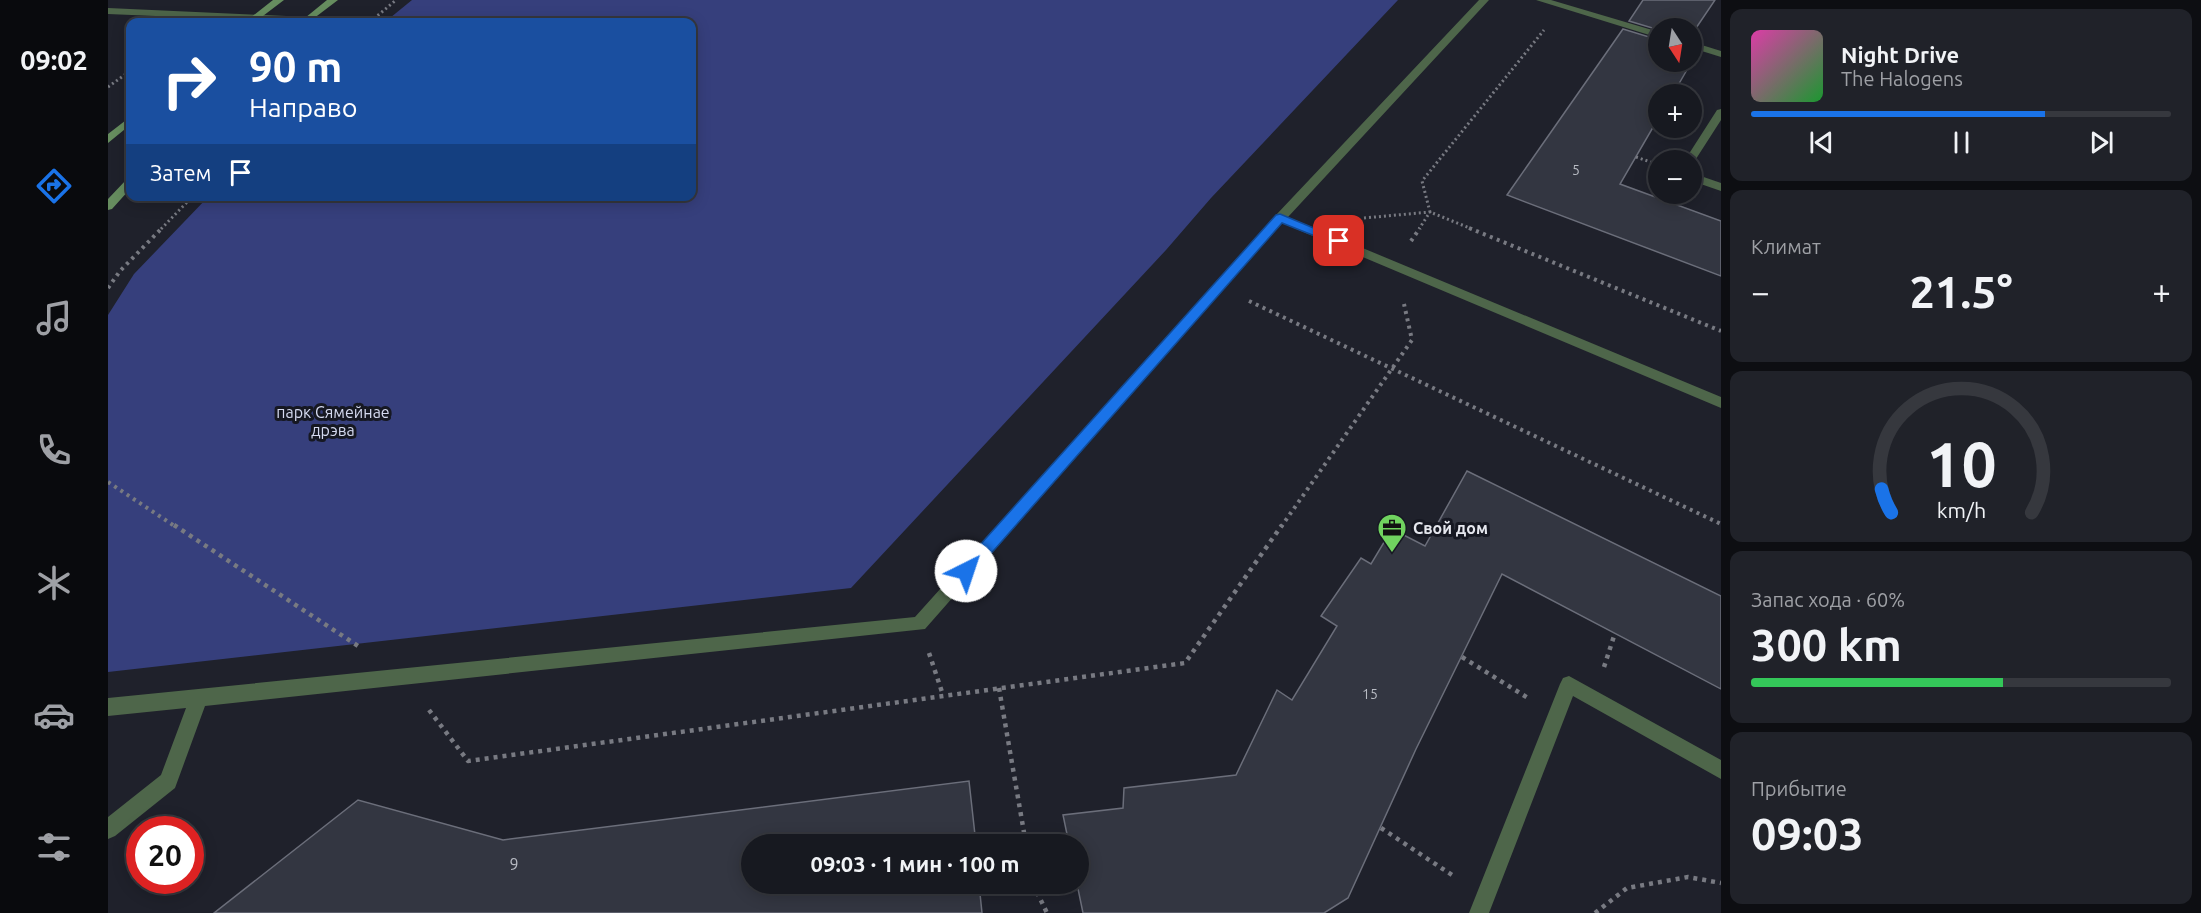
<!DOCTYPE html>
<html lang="ru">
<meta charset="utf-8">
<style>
body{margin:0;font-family:Ubuntu,sans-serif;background:#202229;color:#f1f3f6;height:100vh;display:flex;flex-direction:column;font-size:22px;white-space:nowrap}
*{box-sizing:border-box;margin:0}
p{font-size:20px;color:#9ea0a5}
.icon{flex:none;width:33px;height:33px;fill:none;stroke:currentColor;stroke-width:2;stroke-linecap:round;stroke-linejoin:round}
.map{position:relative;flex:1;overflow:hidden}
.panel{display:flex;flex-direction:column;gap:9px;padding:9px;background:#0d0e12;width:480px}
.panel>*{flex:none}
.hud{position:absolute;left:18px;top:18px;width:570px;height:183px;border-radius:12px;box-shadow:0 3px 15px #0003,0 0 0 2px #36383e;background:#1a4fa0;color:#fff;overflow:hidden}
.needle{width:39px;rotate:168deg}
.controls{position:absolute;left:1540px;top:18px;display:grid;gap:12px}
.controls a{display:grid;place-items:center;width:54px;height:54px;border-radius:50%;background:#171920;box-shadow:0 3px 15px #0003,0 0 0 2px #36383e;font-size:30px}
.speed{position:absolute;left:18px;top:816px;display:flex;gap:12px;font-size:30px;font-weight:700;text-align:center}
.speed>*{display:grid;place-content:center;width:78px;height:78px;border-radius:50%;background:#171920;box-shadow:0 3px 15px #0003,0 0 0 2px #36383e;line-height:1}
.speed .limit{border:9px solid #d22;background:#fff;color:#111}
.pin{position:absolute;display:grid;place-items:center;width:51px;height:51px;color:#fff;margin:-26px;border-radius:12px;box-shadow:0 3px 9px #0006}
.me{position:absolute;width:66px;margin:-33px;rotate:41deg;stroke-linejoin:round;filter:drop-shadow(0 0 4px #0008)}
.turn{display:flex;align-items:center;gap:21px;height:126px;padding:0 24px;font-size:27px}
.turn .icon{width:78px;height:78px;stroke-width:2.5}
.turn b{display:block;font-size:42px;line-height:51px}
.then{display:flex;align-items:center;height:57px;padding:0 24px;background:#0003;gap:12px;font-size:22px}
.big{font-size:45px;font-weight:700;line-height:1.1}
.panel .widget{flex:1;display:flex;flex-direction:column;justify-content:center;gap:9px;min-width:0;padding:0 21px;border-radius:12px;background:#202229}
.panel .dial{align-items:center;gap:0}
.dial svg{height:156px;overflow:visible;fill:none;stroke:#36383e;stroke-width:7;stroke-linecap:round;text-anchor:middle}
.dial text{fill:#f1f3f6;stroke:none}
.song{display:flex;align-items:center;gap:18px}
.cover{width:72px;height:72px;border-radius:9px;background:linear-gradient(135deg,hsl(320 70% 55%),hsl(130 70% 35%))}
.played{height:6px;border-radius:3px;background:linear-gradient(90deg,#1a73e8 70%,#36383e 70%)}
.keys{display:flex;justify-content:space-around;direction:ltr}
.heat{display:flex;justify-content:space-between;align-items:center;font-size:33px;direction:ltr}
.charge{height:9px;border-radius:4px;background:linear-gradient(90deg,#34c759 60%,#36383e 0)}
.trip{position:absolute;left:633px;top:834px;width:348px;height:60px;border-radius:30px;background:#171920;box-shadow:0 3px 15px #0003,0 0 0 2px #36383e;font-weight:700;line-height:60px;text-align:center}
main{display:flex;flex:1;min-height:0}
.menu{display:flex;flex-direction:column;width:108px;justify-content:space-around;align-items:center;background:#090a0d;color:#9ea0a5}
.menu .icon{width:42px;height:42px}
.menu .current{color:#1a73e8}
.menu b{font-size:27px;color:#f1f3f6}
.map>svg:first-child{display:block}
.green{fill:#363f7c}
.building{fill:#333641;stroke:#6b6e7a;stroke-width:1.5}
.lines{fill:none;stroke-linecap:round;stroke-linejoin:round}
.path-far2{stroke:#787a82;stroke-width:3;stroke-dasharray:2 3;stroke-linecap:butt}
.path-far1{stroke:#787a82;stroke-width:4;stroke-dasharray:3 4.5;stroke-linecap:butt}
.path{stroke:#787a82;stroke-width:4.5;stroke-dasharray:4 5;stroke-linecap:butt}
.service{fill:#4e664a;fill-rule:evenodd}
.secondary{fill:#668d5f;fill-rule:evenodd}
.route{fill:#1a73e8;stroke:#114b97;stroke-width:1.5}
.labels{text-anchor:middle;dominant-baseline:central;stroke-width:6;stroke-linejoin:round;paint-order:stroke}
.number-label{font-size:14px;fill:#b8bbc3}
.park-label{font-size:16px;fill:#d5daf0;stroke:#161822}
.poi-label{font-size:16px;font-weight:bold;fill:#e5e7ee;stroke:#161822;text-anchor:start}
.near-number-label{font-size:16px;fill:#b8bbc3}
</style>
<main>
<nav class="menu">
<b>09:02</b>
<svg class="icon current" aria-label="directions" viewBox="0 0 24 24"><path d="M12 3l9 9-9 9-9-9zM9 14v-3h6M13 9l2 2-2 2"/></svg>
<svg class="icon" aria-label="music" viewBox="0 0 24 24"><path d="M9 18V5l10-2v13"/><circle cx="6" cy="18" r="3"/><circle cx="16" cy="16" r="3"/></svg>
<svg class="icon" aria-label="phone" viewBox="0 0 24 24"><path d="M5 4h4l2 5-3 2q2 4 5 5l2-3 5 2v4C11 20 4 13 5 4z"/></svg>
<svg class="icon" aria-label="climate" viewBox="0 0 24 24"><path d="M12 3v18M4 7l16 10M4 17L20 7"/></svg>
<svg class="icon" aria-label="car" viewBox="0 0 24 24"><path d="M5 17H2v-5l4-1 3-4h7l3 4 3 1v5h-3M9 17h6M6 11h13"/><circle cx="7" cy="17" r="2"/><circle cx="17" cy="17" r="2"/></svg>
<svg class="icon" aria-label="filters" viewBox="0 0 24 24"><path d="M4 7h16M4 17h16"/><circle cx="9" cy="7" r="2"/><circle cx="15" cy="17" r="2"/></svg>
</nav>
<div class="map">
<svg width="1613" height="913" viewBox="0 0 1613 913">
<rect width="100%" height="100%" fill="#1f212b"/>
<path class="green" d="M 304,0 L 1290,0 L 1103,198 L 1058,250 L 743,588 L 0,672 L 0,315 L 26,274 L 100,197 L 584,196 L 584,22 L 277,22 Z"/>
<path class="building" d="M 1535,0 L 1607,0 L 1584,34 L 1584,28 L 1551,30 L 1521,21 Z
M 1515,29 L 1551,40 L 1551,62 L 1566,62 L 1564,63 L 1580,68 L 1565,94 L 1551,94 L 1551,117 L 1512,184 L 1613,221 L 1613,276 L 1399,195 Z
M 1359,471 L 1613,596 L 1613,689 L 1394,574 L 1308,749 L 1240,898 L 1216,913 L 975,913 L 969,884 L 970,844 L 961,844 L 955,815 L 1015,808 L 1016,788 L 1128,775 L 1169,690 L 1184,700 L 1229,626 L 1213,616 L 1253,558 L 1263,564 L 1284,529 L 1317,546 Z
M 861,781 L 868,844 L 644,844 L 644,884 L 871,884 L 874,913 L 106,913 L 250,800 L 395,840 Z"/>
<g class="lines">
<path class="path-far2" d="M 262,22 L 288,0
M 0,87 L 22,71
M 1528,157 L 1551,165
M 1256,218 L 1322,212 L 1311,229
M 53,229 L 85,196
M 1364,229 L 1322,212 L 1314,181 L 1436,30"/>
<path class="path-far1" d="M 1361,228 L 1613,331
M 1303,241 L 1312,228
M 0,288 L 12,271 L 54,228
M 1141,301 L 1613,524
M 0,482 L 68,527
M 1173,527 L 1304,340 L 1296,304"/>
<path class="path" d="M 66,525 L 250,646
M 821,653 L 835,695
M 1354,657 L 1420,698
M 1496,667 L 1507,633
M 891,688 L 918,844
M 321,710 L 360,761 L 1077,663 L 1174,525
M 1273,828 L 1347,877
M 925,884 L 939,913
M 1487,913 L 1519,888 L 1580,877 L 1613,883"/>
<path class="service" d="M 1371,0 L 1381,0 L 1180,217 L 1613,397 L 1613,408 L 1174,223 L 817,629 L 97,706 L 67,788 L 7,836 L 0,839 L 0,817 L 53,775 L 78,708 L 0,716 L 0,698 L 807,617 L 1168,215 Z
M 1428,0 L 1443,0 L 1551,32 L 1551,38 Z
M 0,8 L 200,17 L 205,20 L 202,22 L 191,22 L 0,14 Z
M 1584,42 L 1613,51 L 1613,57 L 1584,48 Z
M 1613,109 L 1613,120 L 1586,162 L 1577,160 L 1609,110 Z
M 1584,173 L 1613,183 L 1613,191 L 1584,181 Z
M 1461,676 L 1613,760 L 1613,779 L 1465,696 L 1381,913 L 1361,913 L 1452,684 L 1455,678 Z"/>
<path class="secondary" d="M 165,0 L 176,0 L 147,22 L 137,22 Z
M 219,0 L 230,0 L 201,22 L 192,22 Z
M 22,117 L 22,125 L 0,143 L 0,134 Z
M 18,180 L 22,180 L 22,189 L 4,209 L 0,210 L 0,199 Z"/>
</g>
<path class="route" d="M 1172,214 L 1237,241 L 1231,245 L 1227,244 L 1174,223 L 864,575 L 858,577 L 853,575 L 851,571 L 853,566 L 1168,215 Z"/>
<defs>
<g id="office-pin" transform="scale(1.5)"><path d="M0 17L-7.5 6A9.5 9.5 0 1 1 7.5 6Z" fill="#70d35f" stroke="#161822"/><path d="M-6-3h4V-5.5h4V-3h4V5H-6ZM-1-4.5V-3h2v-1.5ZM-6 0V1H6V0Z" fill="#111"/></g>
</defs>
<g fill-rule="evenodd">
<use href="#office-pin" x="1284" y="528"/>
</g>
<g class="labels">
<g class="number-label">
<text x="1468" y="170">5</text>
<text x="1262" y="694">15</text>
</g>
<g class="park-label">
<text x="225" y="412">парк Сямейнае<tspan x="225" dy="18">дрэва</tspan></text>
</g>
<g class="poi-label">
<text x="1305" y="528">Свой дом</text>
</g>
<g class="near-number-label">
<text x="406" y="864">9</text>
</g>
</g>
</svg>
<div class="controls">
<a><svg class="needle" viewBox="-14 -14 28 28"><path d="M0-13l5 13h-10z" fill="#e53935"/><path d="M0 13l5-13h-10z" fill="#9ea0a5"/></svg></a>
<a>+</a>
<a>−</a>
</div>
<div class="speed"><div class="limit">20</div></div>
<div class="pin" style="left:1231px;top:241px;background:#d93025"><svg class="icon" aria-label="arrive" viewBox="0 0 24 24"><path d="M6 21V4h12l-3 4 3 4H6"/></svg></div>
<svg class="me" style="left:858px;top:571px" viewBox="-20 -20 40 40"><circle r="19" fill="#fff"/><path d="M0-13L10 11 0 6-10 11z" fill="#1a73e8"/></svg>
<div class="trip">09:03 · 1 мин · 100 m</div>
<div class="hud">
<div class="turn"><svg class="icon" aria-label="right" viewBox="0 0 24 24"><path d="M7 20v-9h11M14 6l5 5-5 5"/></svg><div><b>90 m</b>Направо</div></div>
<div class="then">Затем<svg class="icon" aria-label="arrive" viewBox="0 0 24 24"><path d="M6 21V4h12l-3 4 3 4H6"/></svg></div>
</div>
</div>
<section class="panel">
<div class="widget">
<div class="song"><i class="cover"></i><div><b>Night Drive</b><p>The Halogens</p></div></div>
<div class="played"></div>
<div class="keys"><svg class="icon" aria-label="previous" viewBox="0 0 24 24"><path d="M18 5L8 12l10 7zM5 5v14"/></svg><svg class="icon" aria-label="pause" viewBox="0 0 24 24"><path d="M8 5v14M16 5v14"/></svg><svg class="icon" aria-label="next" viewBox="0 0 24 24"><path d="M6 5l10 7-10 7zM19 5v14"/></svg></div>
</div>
<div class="widget"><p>Климат</p>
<div class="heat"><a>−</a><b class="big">21.5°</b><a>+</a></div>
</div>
<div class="widget dial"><svg viewBox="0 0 100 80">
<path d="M14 69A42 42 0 1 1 86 69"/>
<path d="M14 69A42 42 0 0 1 9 57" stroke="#1a73e8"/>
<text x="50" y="56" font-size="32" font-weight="700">10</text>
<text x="50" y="72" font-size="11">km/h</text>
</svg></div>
<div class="widget"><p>Запас хода · 60%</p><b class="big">300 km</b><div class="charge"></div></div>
<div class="widget"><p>Прибытие</p><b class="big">09:03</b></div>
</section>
</main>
